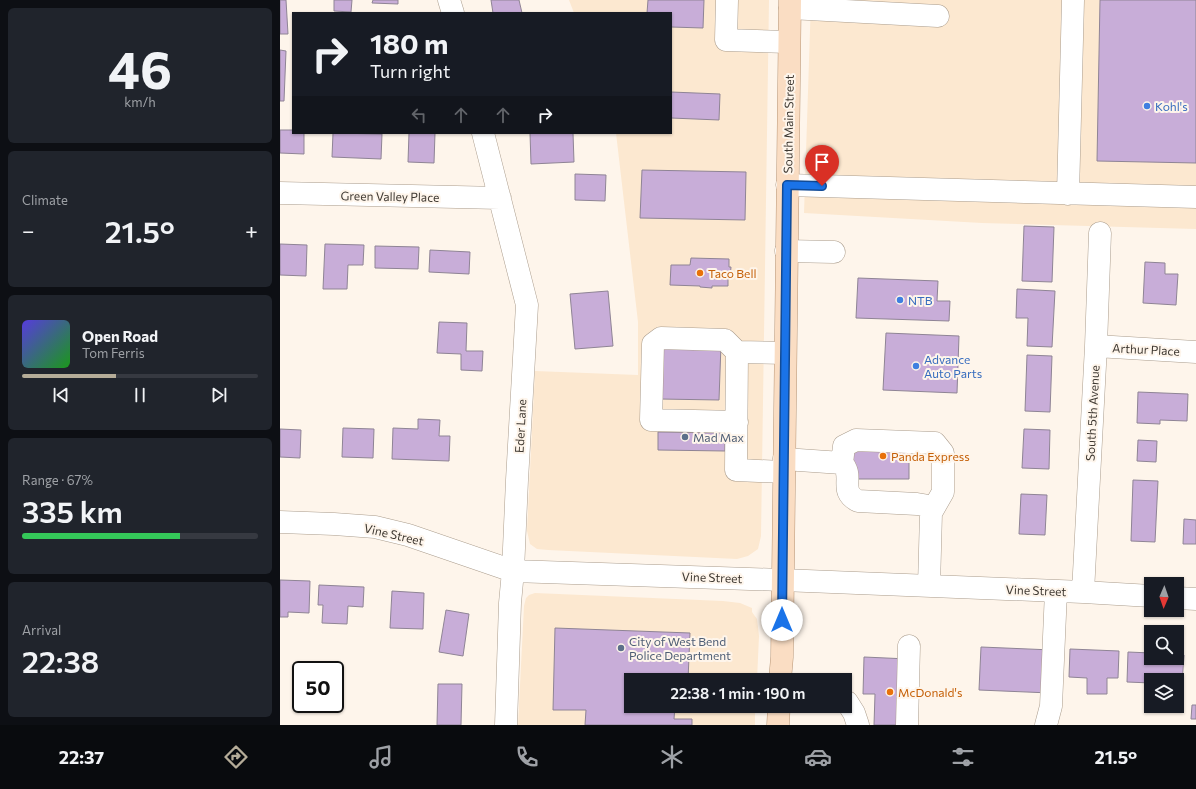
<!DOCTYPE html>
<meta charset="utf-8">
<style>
body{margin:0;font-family:Commissioner,sans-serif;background:#20242c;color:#f1f3f6;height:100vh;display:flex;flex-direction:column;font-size:15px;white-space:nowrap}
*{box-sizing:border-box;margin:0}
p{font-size:13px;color:#9ea1a6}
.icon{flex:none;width:22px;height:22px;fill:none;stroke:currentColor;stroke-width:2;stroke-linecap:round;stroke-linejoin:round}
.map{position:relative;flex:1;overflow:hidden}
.details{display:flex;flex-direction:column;gap:8px;padding:8px;background:#0d0f14;width:280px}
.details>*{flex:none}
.top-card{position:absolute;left:12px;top:12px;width:380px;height:122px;border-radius:0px;box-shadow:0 1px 3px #0004;background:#171b24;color:#f1f3f6;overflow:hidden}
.needle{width:26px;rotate:182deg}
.buttons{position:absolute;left:864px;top:577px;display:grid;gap:8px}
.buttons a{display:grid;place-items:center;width:40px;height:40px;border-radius:0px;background:#171b24;box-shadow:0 1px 3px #0004;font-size:20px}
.speed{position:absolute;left:12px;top:661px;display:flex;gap:8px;font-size:20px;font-weight:700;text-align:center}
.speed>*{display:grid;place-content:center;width:52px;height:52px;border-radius:50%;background:#171b24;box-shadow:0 1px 3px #0004;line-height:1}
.speed .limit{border:2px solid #111;border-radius:6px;background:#fff;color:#111}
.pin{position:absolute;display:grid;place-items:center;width:34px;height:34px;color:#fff;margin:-41px -17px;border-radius:50% 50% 50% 0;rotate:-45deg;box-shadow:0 0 4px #0007}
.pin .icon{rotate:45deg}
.me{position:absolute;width:44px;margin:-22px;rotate:0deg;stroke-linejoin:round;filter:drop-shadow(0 0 3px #0008)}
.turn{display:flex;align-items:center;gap:14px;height:84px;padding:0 12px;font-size:18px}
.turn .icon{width:52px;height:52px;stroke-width:2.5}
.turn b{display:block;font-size:28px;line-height:34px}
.lanes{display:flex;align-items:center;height:38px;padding:0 12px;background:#0003;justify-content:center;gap:20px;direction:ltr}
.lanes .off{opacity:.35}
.big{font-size:30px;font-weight:600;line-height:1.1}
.details .tile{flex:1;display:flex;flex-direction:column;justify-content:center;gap:6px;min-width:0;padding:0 14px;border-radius:6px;background:#20242c}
.details .dial{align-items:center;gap:0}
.dial b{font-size:52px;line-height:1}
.song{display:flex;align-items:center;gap:12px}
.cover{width:48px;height:48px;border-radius:6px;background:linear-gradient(135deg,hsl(250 70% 55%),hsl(120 70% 35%))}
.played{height:4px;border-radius:2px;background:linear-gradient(90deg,#b5ac98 40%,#363941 40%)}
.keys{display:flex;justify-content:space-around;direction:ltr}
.heat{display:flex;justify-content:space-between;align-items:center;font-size:22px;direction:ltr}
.charge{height:6px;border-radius:3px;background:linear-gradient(90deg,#34c759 67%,#363941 0)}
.trip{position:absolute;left:344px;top:673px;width:228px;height:40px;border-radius:0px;background:#171b24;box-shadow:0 1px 3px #0004;font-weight:600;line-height:40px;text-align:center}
.dock{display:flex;height:64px;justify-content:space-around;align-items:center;background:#090b0e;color:#9ea1a6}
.dock .icon{width:28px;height:28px}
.dock .current{color:#b5ac98}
.dock b{font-size:18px;color:#f1f3f6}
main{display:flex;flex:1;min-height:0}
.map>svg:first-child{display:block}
.built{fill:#fce8d0}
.building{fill:#c8add8;stroke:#8f8495}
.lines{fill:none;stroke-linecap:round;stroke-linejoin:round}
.minor-casing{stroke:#ab9d8d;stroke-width:23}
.major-casing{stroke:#b79576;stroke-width:23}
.minor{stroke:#fff;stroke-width:22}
.major{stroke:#faddc3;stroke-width:22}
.route-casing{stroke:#114b97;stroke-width:10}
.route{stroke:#1a73e8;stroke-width:7}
.shop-dot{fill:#3f7fe0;stroke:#fef5eb;stroke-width:1.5}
.food-dot{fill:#e8710a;stroke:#fef5eb;stroke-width:1.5}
.service-dot{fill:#5c6f8a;stroke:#fef5eb;stroke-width:1.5}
.labels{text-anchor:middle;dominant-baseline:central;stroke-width:4;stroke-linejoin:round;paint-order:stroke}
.shop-label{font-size:12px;fill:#366cbe;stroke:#fef5eb;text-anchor:start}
.street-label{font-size:12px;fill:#3f3932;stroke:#fef5eb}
.food-label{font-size:12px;fill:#c56008;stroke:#fef5eb;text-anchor:start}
.service-label{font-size:12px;fill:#4e5e75;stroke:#fef5eb;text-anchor:start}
</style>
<main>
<section class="details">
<div class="tile dial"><b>46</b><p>km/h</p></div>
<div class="tile"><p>Climate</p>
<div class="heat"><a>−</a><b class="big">21.5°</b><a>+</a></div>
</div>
<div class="tile">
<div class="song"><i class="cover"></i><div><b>Open Road</b><p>Tom Ferris</p></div></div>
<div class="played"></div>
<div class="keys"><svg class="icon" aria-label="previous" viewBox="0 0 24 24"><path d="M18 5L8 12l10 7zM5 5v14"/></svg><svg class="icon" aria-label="pause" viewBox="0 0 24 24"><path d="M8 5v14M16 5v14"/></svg><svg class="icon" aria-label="next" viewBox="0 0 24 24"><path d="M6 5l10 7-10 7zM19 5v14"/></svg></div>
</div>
<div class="tile"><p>Range · 67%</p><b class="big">335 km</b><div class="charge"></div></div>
<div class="tile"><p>Arrival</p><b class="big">22:38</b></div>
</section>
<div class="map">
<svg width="916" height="725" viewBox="0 0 916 725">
<rect width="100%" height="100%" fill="#fef5eb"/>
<path class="built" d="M 289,0 L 489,0 L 481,536 L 478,549 L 468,556 L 457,559 L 268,550 L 257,549 L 250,544 L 247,531 L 255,371 L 358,375 L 358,322 L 336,133 L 391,133 L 391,13 L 294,13 Z
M 531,0 L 916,0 L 916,229 L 702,223 L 524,213 Z
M 255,593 L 443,601 L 460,603 L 472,608 L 472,612 L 477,619 L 479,636 L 477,680 L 351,680 L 351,706 L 475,706 L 475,725 L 238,725 L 244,606 L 246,598 L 249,595 Z"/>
<path class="building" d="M 0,0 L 6,0 L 8,34 L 0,34 Z
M 54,0 L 72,0 L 71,12 L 54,11 Z
M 93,0 L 118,0 L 118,4 L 92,3 Z
M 211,0 L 239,0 L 242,13 L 213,13 Z
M 368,0 L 424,0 L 423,28 L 391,27 L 391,13 L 367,13 Z
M 820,0 L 916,0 L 916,163 L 817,161 Z
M 0,50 L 6,51 L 4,101 L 0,101 Z
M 391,92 L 440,94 L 439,120 L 391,118 Z
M 0,130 L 13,130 L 13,133 L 24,133 L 24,154 L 0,153 Z
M 53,133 L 102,134 L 101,159 L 52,157 Z
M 129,133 L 155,133 L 154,163 L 128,162 Z
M 250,133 L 293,133 L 294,162 L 251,164 Z
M 362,170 L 466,172 L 465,220 L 360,218 Z
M 295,174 L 326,175 L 325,201 L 295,200 Z
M 744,226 L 774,227 L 772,282 L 742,281 Z
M 0,244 L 27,245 L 26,276 L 0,275 Z
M 45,244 L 84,245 L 83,265 L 68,265 L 67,289 L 43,289 Z
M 95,246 L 139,247 L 138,269 L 95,268 Z
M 150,250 L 190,252 L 189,274 L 149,272 Z
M 411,258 L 449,259 L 449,267 L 451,267 L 450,278 L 448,279 L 448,286 L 432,286 L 432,288 L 420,287 L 420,286 L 390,285 L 391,265 L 410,265 Z
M 865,262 L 885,263 L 885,274 L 898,274 L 896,305 L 863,303 Z
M 578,278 L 658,281 L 657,301 L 670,301 L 669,321 L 576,318 Z
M 737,289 L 775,291 L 772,347 L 747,346 L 748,318 L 736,318 Z
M 328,291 L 333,346 L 295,349 L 290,294 Z
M 159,322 L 187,323 L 186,351 L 203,351 L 202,371 L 181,370 L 181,354 L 157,353 Z
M 606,333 L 679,336 L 677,393 L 603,390 Z
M 381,342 L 441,344 L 439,400 L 380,399 Z
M 747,355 L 772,356 L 770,412 L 745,411 Z
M 858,392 L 908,394 L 907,421 L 880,420 L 880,424 L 857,423 Z
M 138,419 L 160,420 L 159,436 L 170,436 L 169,461 L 112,459 L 113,428 L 138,429 Z
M 63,428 L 94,429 L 93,458 L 62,457 Z
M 0,429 L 21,430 L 20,458 L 0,457 Z
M 744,429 L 770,430 L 769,469 L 742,468 Z
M 378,432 L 445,433 L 445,451 L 378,450 Z
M 858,440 L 877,441 L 876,462 L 857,461 Z
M 573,444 L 629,444 L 629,479 L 573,479 Z
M 853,480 L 878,481 L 875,542 L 851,541 Z
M 741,494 L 767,495 L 765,535 L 739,534 Z
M 904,519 L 916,520 L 916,544 L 903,544 Z
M 0,580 L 30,581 L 29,613 L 8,612 L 8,617 L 0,617 Z
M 39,585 L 84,587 L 83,607 L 68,606 L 67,624 L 42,623 L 43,605 L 38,605 Z
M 112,591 L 144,593 L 143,629 L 110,628 Z
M 166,610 L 189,614 L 183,656 L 159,652 Z
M 275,628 L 410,633 L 408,680 L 351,680 L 351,706 L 395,706 L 394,719 L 412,719 L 412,725 L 305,725 L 306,710 L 273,710 Z
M 701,647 L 772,650 L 770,693 L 699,690 Z
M 790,649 L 839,651 L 838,678 L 827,678 L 827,694 L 807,694 L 807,678 L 789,677 Z
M 848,652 L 871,653 L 871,658 L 897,658 L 897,655 L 904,655 L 902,685 L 897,685 L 897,680 L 871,680 L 871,683 L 847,682 Z
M 584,657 L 628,659 L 626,725 L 594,725 L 595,694 L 583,694 Z
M 158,684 L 182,684 L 181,725 L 157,725 Z
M 912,705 L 916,705 L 916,719 L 911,719 Z"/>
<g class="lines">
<g class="minor-casing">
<path id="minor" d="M 169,0 L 173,13
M 447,0 L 446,40 L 509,42
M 510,8 L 658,16
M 203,133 L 247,305 L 237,480 L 233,571 L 230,603 L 226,725
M 507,185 L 916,197
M 0,193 L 220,198
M 788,194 L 793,0
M 506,251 L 554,252
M 816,346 L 916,352
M 457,422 L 371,420 L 373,344 L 381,338 L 445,340 L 457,352
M 504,459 L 562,463 C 575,477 558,491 578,501 L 637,504 L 649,506 L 651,513 L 649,586
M 562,463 L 564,446 L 576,440 L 655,443 L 663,453 L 663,492 L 651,513
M 503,472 L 456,470 L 457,352 L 505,353
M 0,522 L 54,524 L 95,527 L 128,535 L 233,571 L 502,580 L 803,592 L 871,596
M 803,592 L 816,346 L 820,233
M 897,598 L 916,599
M 567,702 L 574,713 L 578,725
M 627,725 L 629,646
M 766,725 L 771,706 L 776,591"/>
</g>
<g class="major-casing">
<path id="major" d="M 500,680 L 502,657 L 510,0
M 498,725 L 499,706"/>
</g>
<use href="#minor" class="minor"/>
<use href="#major" class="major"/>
</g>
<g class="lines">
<g class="route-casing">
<path id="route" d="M 502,620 L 507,185 L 542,186"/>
</g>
<use href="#route" class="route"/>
</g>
<g class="shop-dot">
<circle cx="867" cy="106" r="4"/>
<circle cx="620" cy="300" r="4"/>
<circle cx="636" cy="366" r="4"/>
</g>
<g class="food-dot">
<circle cx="420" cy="273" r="4"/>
<circle cx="603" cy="456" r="4"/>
<circle cx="610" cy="692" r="4"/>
</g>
<g class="service-dot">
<circle cx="405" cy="437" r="4"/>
<circle cx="341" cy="648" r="4"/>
</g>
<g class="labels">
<g class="shop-label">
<text x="875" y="106">Kohl's</text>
<text x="628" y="300">NTB</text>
<text x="644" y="359">Advance<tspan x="644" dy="14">Auto Parts</tspan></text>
</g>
<g class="street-label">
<text transform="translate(508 124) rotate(-89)">South Main Street</text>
<text transform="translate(110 196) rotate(1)">Green Valley Place</text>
<text transform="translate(866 349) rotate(3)">Arthur Place</text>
<text transform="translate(812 413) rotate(-87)">South 5th Avenue</text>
<text transform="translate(240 426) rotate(-87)">Eder Lane</text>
<text transform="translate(114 534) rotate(13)">Vine Street</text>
<text transform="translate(432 577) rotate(2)">Vine Street</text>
<text transform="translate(756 590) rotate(2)">Vine Street</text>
</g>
<g class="food-label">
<text x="428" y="273">Taco Bell</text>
<text x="611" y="456">Panda Express</text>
<text x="618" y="692">McDonald's</text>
</g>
<g class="service-label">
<text x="413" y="437">Mad Max</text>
<text x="349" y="641">City of West Bend<tspan x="349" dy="14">Police Department</tspan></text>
</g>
</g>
</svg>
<div class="buttons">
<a><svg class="needle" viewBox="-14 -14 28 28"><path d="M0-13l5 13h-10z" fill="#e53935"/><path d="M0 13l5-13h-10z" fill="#9ea1a6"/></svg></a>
<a><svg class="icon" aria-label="search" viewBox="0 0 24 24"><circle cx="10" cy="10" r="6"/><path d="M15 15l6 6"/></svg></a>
<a><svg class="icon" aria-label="layers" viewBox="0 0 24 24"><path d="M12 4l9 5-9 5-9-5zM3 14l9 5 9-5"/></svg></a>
</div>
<div class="speed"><div class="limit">50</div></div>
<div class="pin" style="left:542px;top:186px;background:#d93025"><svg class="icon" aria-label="arrive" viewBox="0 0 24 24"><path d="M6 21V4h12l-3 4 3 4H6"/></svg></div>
<svg class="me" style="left:502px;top:620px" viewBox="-20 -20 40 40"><circle r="19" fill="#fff"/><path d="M0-13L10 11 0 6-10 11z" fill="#1a73e8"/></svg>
<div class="trip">22:38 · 1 min · 190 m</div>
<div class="top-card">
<div class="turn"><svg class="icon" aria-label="right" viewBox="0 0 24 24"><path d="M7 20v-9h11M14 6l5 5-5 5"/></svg><div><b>180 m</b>Turn right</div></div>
<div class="lanes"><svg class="icon off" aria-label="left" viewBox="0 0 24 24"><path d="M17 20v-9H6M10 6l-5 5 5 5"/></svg><svg class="icon off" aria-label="ahead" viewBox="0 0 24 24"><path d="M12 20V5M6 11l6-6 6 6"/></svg><svg class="icon off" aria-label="ahead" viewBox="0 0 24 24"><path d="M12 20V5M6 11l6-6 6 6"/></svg><svg class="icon" aria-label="right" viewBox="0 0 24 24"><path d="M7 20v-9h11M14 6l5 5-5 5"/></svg></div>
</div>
</div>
</main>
<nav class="dock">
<b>22:37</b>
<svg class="icon current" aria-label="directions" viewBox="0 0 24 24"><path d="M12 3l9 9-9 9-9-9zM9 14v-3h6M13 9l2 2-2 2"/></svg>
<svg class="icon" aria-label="music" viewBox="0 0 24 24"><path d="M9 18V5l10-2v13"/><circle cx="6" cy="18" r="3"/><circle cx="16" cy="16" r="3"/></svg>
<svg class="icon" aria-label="phone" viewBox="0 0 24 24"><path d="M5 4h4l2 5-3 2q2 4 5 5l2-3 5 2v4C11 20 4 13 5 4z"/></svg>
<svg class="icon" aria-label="climate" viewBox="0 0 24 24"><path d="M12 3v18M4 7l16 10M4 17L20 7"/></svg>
<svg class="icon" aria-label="car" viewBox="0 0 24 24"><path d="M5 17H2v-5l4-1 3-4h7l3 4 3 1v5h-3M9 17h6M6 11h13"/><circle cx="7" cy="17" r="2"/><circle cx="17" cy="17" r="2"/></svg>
<svg class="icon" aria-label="filters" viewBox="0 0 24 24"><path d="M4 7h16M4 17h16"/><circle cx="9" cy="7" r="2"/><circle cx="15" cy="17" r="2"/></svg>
<b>21.5°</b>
</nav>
